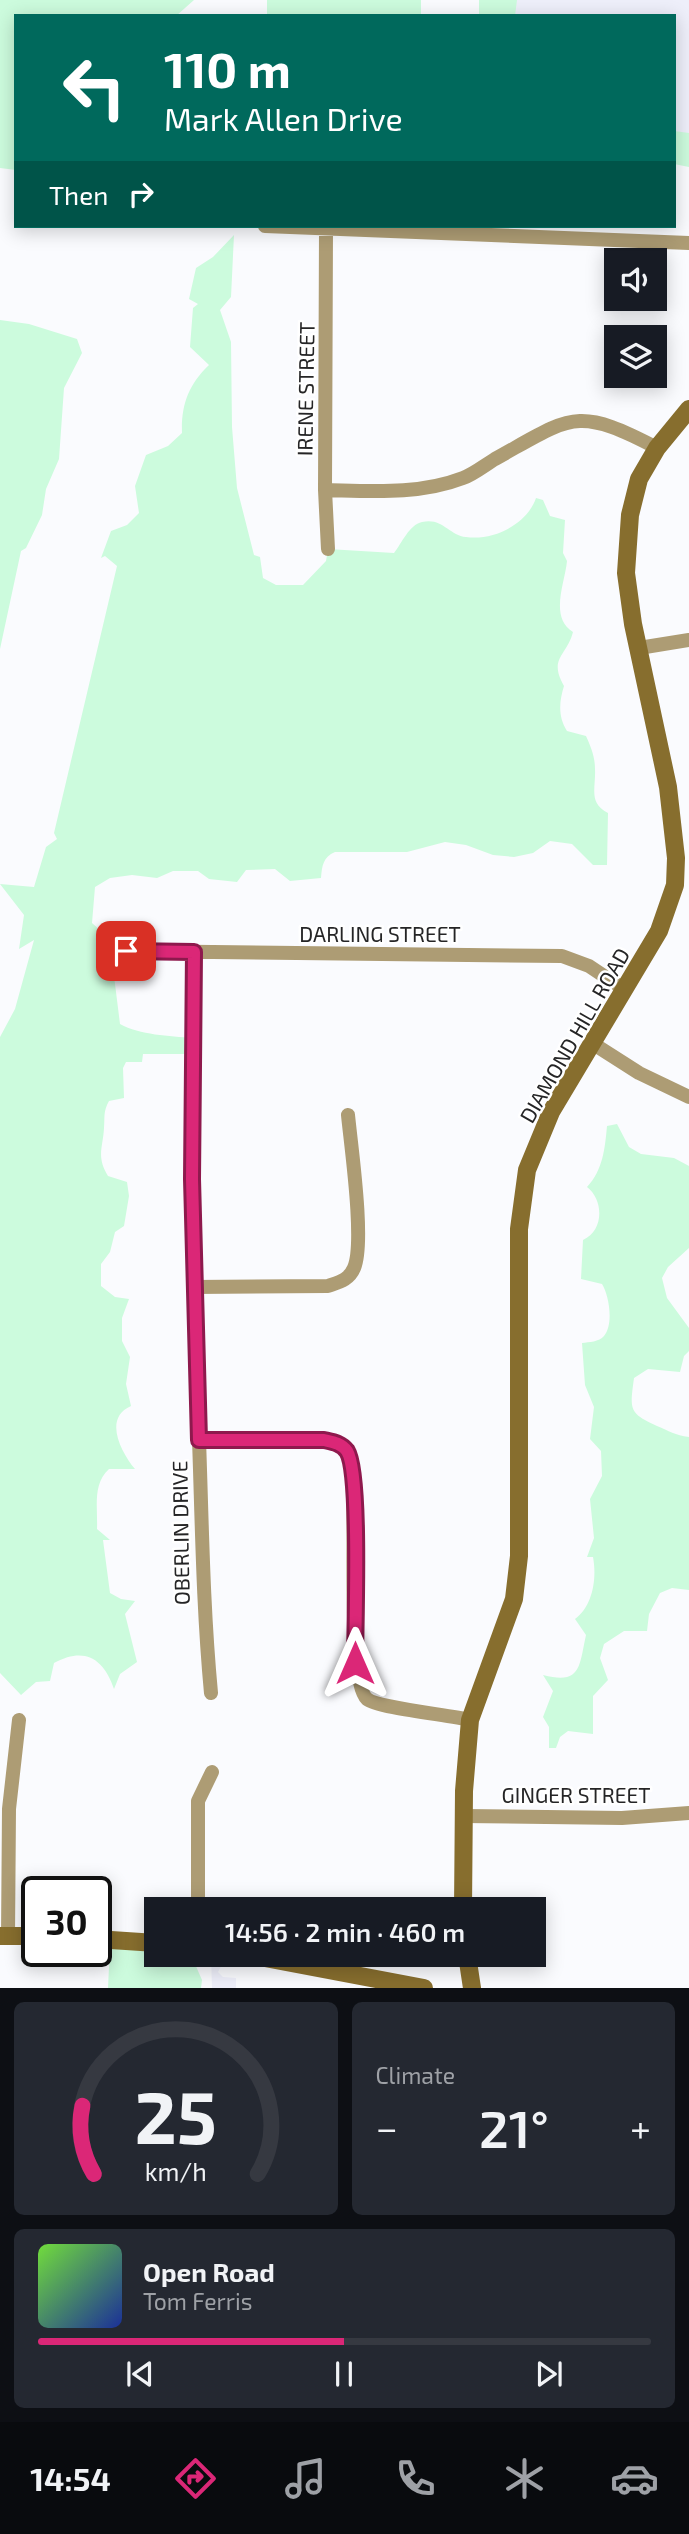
<!DOCTYPE html>
<meta charset="utf-8">
<style>
body{margin:0;font-family:"Exo 2",sans-serif;background:#242831;color:#f1f3f6;height:100vh;display:flex;flex-direction:column;font-size:26px;white-space:nowrap}
*{box-sizing:border-box;margin:0}
p{font-size:23px;color:#9ea1a6}
.icon{flex:none;width:38px;height:38px;fill:none;stroke:currentColor;stroke-width:2;stroke-linecap:round;stroke-linejoin:round}
.map{position:relative;height:1988px;overflow:hidden}
.details{display:flex;flex-direction:column;gap:14px;padding:14px;background:#0d0f14;flex:1}
.details>*{flex:none}
.hud{position:absolute;left:14px;top:14px;width:662px;height:214px;border-radius:0px;box-shadow:0 4px 18px #0003;background:#00695c;color:#fff;overflow:hidden}
.controls{position:absolute;left:604px;top:248px;display:grid;gap:14px}
.controls a{display:grid;place-items:center;width:63px;height:63px;border-radius:0px;background:#171b24;box-shadow:0 4px 18px #0003;font-size:35px}
.speed{position:absolute;left:21px;top:1876px;display:flex;gap:14px;font-size:35px;font-weight:700;text-align:center}
.speed>*{display:grid;place-content:center;width:91px;height:91px;border-radius:50%;background:#171b24;box-shadow:0 4px 18px #0003;line-height:1}
.speed .limit{border:4px solid #111;border-radius:10px;background:#fff;color:#111}
.pin{position:absolute;display:grid;place-items:center;width:60px;height:60px;color:#fff;margin:-30px;border-radius:14px;box-shadow:0 4px 10px #0006}
.me{position:absolute;width:77px;margin:-38px;rotate:0deg;stroke-linejoin:round;filter:drop-shadow(0 0 5px #0008)}
.turn{display:flex;align-items:center;gap:24px;height:147px;padding:0 35px;font-size:32px}
.turn .icon{width:91px;height:91px;stroke-width:2.5}
.turn b{display:block;font-size:49px;line-height:60px}
.then{display:flex;align-items:center;height:66px;padding:0 35px;background:#0003;gap:14px;font-size:26px}
.big{font-size:52px;font-weight:600;line-height:1.1}
.details .widget{flex:1;display:flex;flex-direction:column;justify-content:center;gap:10px;min-width:0;padding:0 24px;border-radius:10px;background:#242831}
.details .dial{align-items:center;gap:0}
.dial svg{height:182px;overflow:visible;fill:none;stroke:#363941;stroke-width:7;stroke-linecap:round;text-anchor:middle}
.dial text{fill:#f1f3f6;stroke:none}
.song{display:flex;align-items:center;gap:21px}
.cover{width:84px;height:84px;border-radius:10px;background:linear-gradient(135deg,hsl(100 70% 55%),hsl(230 70% 35%))}
.played{height:7px;border-radius:4px;background:linear-gradient(90deg,#db2777 50%,#363941 50%)}
.keys{display:flex;justify-content:space-around;direction:ltr}
.heat{display:flex;justify-content:space-between;align-items:center;font-size:38px;direction:ltr}
.details .tiles{flex:1;display:grid;gap:14px;grid-template-columns:1fr 1fr}
.widget:last-child{grid-column:span 2}
.trip{position:absolute;left:144px;top:1897px;width:402px;height:70px;border-radius:0px;background:#171b24;box-shadow:0 4px 18px #0003;font-weight:600;line-height:70px;text-align:center}
.menu{display:flex;height:112px;justify-content:space-around;align-items:center;background:#090b0e;color:#9ea1a6}
.menu .icon{width:49px;height:49px}
.menu .active{color:#db2777}
.menu b{font-size:32px;color:#f1f3f6}
.map>svg:first-child{display:block}
.built{fill:#eeeffa}
.green{fill:#ccfbdd}
.lines{fill:none;stroke-linecap:round;stroke-linejoin:round}
.street{stroke:#ad9c74;stroke-width:14}
.secondary{stroke:#876e2e;stroke-width:18}
.route-casing{stroke:#8e194d;stroke-width:18}
.route{stroke:#db2777;stroke-width:12}
.labels{text-anchor:middle;dominant-baseline:central;stroke-width:5;stroke-linejoin:round;paint-order:stroke}
.street-label{font-size:21px;fill:#252526;stroke:#fff}
</style>
<div class="map">
<svg width="689" height="1988" viewBox="0 0 689 1988">
<rect width="100%" height="100%" fill="#fafbfe"/>
<path class="built" d="M 496,0 L 689,0 L 689,150 L 674,145 L 674,16 L 495,16 Z
M 211,1956 L 226,1957 L 218,1972 L 223,1977 L 236,1978 L 236,1988 L 212,1988 Z"/>
<path class="green" d="M 0,0 L 194,0 L 176,16 L 16,16 L 16,170 L 0,168 Z
M 267,0 L 421,0 L 421,16 L 267,16 Z
M 479,0 L 517,0 L 515,16 L 479,16 Z
M 674,131 L 689,133 L 689,167 L 674,164 Z
M 234,235 L 231,297 L 220,310 L 231,342 L 232,427 L 237,488 L 254,555 L 260,557 L 263,578 L 276,585 L 303,585 L 326,561 L 328,549 L 394,553 C 402,543 409,525 422,522 C 442,517 449,535 466,537 C 494,541 527,524 536,498 L 543,500 L 550,516 L 565,520 L 563,553 L 567,561 C 565,583 549,617 573,632 C 567,656 548,658 564,686 C 559,702 558,717 567,731 L 586,736 C 591,747 595,757 595,769 C 596,788 588,803 608,813 L 607,865 L 593,865 L 572,844 L 550,841 L 533,853 L 514,857 L 493,855 L 466,845 L 445,842 L 407,852 L 335,852 C 323,857 322,866 321,878 L 290,881 L 275,869 L 246,870 L 237,882 L 209,879 L 198,871 L 173,871 L 157,878 L 132,875 L 110,878 L 95,887 L 92,923 L 101,931 L 101,966 L 114,976 L 120,1024 C 140,1035 169,1036 193,1038 L 192,1054 L 143,1054 L 142,1062 L 126,1062 L 123,1068 L 124,1098 L 109,1101 C 103,1112 105,1116 104,1128 C 103,1148 96,1156 108,1176 L 127,1182 L 129,1196 L 124,1226 L 115,1232 L 110,1252 L 101,1264 L 101,1286 L 115,1297 L 129,1299 L 122,1318 L 122,1341 L 130,1357 L 126,1384 L 131,1406 C 103,1418 121,1452 135,1469 L 109,1469 C 92,1484 98,1509 97,1529 L 110,1540 L 103,1540 L 110,1593 L 121,1599 L 135,1601 L 125,1614 L 137,1662 L 120,1674 L 114,1689 C 104,1659 85,1646 54,1663 L 50,1681 L 36,1682 L 21,1695 L 0,1673 L 0,1037 L 15,1009 L 34,940 L 19,949 L 24,915 L 0,884 L 34,887 L 46,847 L 57,839 L 54,833 L 117,566 L 105,556 L 101,558 L 111,531 L 127,525 L 139,513 L 135,486 L 146,455 L 168,446 L 182,433 C 181,406 188,385 209,365 L 190,347 L 193,308 L 198,304 L 189,299 L 196,268 L 213,257 Z
M 0,320 L 29,324 L 77,339 L 82,353 L 64,388 L 59,459 L 46,489 L 42,515 L 26,548 L 21,551 L 0,649 Z
M 617,1124 L 629,1147 L 641,1154 L 674,1158 L 689,1166 L 689,1248 L 668,1267 L 662,1278 L 667,1298 L 689,1328 L 689,1351 L 684,1356 L 680,1372 L 648,1369 L 634,1378 C 630,1409 628,1413 657,1426 C 669,1431 675,1435 689,1437 L 689,1590 L 672,1588 L 660,1593 L 649,1614 L 647,1631 L 624,1631 L 604,1644 L 600,1658 L 608,1680 L 593,1696 L 593,1734 L 568,1731 L 560,1737 L 556,1748 L 549,1748 L 549,1727 L 543,1717 L 553,1691 L 543,1675 C 581,1685 579,1667 586,1635 L 575,1619 C 593,1606 597,1578 593,1557 L 587,1557 L 594,1538 L 590,1499 L 602,1476 L 601,1451 L 590,1439 L 594,1407 L 585,1385 L 582,1343 C 589,1342 599,1342 604,1336 C 614,1324 609,1295 602,1284 L 581,1279 L 583,1240 C 604,1231 604,1200 587,1187 C 603,1170 605,1148 607,1126 Z
M 110,1946 L 169,1955 L 195,1964 L 202,1980 L 201,1988 L 108,1988 Z"/>
<g class="lines">
<path class="street" d="M 265,226 L 689,243
M 326,230 L 325,490 L 328,549
M 325,490 C 371,491 419,495 463,478 C 474,474 485,465 495,459 C 571,417 575,405 657,448
M 639,648 L 689,640
M 126,951 L 562,956 L 589,966 L 625,990
M 194,952 C 190,1115 194,1277 199,1439 C 202,1525 203,1608 211,1693
M 592,1043 L 639,1073 L 689,1097
M 194,1287 L 328,1286 C 339,1282 349,1280 354,1268 C 365,1243 351,1146 348,1115
M 199,1440 L 324,1440 C 333,1442 340,1443 347,1451 C 351,1457 351,1469 352,1477 C 357,1516 346,1680 367,1699 C 377,1708 450,1715 470,1720
M 463,1816 L 622,1818 L 689,1813
M 198,1909 L 198,1801 L 212,1772
M 8,1936 L 9,1809 L 19,1720"/>
<path class="secondary" d="M 463,1909 L 464,1791 L 470,1720 L 514,1599 L 519,1556 L 519,1229 L 527,1170 L 551,1112 L 659,931 L 675,885 L 676,858 L 668,787 L 633,624 L 626,573 L 630,515 L 639,479 L 657,448 L 689,409
M 0,1936 L 37,1936
M 96,1939 L 156,1943
M 249,1955 L 424,1988
M 467,1955 L 472,1988"/>
</g>
<g class="lines">
<g class="route-casing">
<path id="route" d="M 126,951 L 194,952 L 192,1179 L 199,1440 L 324,1440 C 333,1442 341,1443 347,1451 C 361,1473 355,1628 355,1663"/>
</g>
<use href="#route" class="route"/>
</g>
<g class="labels">
<g class="street-label">
<text transform="translate(305 389) rotate(-89)">IRENE STREET</text>
<text x="380" y="933">DARLING STREET</text>
<text transform="translate(574 1035) rotate(-60)">DIAMOND HILL ROAD</text>
<text transform="translate(180 1533) rotate(-91)">OBERLIN DRIVE</text>
<text x="576" y="1794">GINGER STREET</text>
</g>
</g>
</svg>
<div class="controls">
<a><svg class="icon" aria-label="sound" viewBox="0 0 24 24"><path d="M4 9h4l5-4v14l-5-4H4zM17 9q2 3 0 6"/></svg></a>
<a><svg class="icon" aria-label="layers" viewBox="0 0 24 24"><path d="M12 4l9 5-9 5-9-5zM3 14l9 5 9-5"/></svg></a>
</div>
<div class="speed"><div class="limit">30</div></div>
<div class="pin" style="left:126px;top:951px;background:#d93025"><svg class="icon" aria-label="arrive" viewBox="0 0 24 24"><path d="M6 21V4h12l-3 4 3 4H6"/></svg></div>
<svg class="me" style="left:355px;top:1663px" viewBox="-20 -20 40 40"><path d="M0-17L14 15 0 8-14 15z" fill="#db2777" stroke="#fff" stroke-width="4"/></svg>
<div class="trip">14:56 · 2 min · 460 m</div>
<div class="hud">
<div class="turn"><svg class="icon" aria-label="left" viewBox="0 0 24 24"><path d="M17 20v-9H6M10 6l-5 5 5 5"/></svg><div><b>110 m</b>Mark Allen Drive</div></div>
<div class="then">Then<svg class="icon" aria-label="right" viewBox="0 0 24 24"><path d="M7 20v-9h11M14 6l5 5-5 5"/></svg></div>
</div>
</div>
<section class="details">
<div class="tiles">
<div class="widget dial"><svg viewBox="0 0 100 80">
<path d="M14 69A42 42 0 1 1 86 69"/>
<path d="M14 69A42 42 0 0 1 9 39" stroke="#db2777"/>
<text x="50" y="56" font-size="32" font-weight="700">25</text>
<text x="50" y="72" font-size="11">km/h</text>
</svg></div>
<div class="widget"><p>Climate</p>
<div class="heat"><a>−</a><b class="big">21°</b><a>+</a></div>
</div>
<div class="widget">
<div class="song"><i class="cover"></i><div><b>Open Road</b><p>Tom Ferris</p></div></div>
<div class="played"></div>
<div class="keys"><svg class="icon" aria-label="previous" viewBox="0 0 24 24"><path d="M18 5L8 12l10 7zM5 5v14"/></svg><svg class="icon" aria-label="pause" viewBox="0 0 24 24"><path d="M8 5v14M16 5v14"/></svg><svg class="icon" aria-label="next" viewBox="0 0 24 24"><path d="M6 5l10 7-10 7zM19 5v14"/></svg></div>
</div>
</div>
</section>
<nav class="menu">
<b>14:54</b>
<svg class="icon active" aria-label="directions" viewBox="0 0 24 24"><path d="M12 3l9 9-9 9-9-9zM9 14v-3h6M13 9l2 2-2 2"/></svg>
<svg class="icon" aria-label="music" viewBox="0 0 24 24"><path d="M9 18V5l10-2v13"/><circle cx="6" cy="18" r="3"/><circle cx="16" cy="16" r="3"/></svg>
<svg class="icon" aria-label="phone" viewBox="0 0 24 24"><path d="M5 4h4l2 5-3 2q2 4 5 5l2-3 5 2v4C11 20 4 13 5 4z"/></svg>
<svg class="icon" aria-label="climate" viewBox="0 0 24 24"><path d="M12 3v18M4 7l16 10M4 17L20 7"/></svg>
<svg class="icon" aria-label="car" viewBox="0 0 24 24"><path d="M5 17H2v-5l4-1 3-4h7l3 4 3 1v5h-3M9 17h6M6 11h13"/><circle cx="7" cy="17" r="2"/><circle cx="17" cy="17" r="2"/></svg>
</nav>
